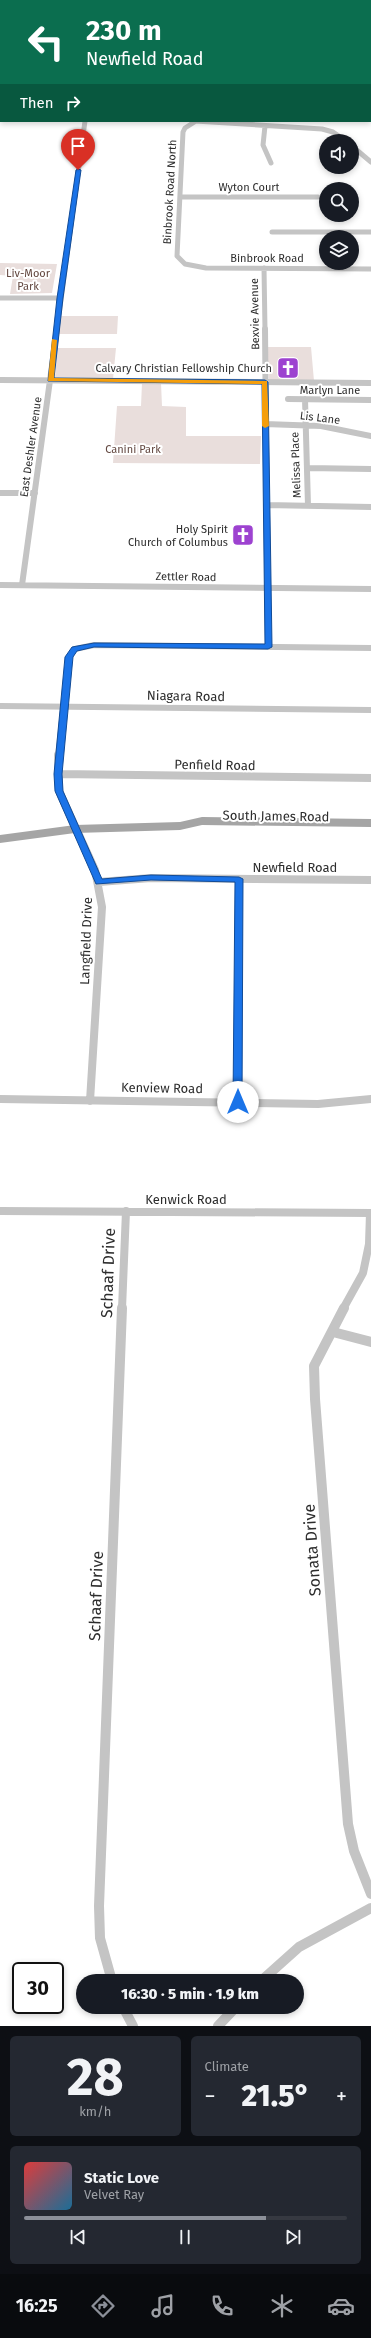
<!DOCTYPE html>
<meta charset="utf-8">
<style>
body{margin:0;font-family:"Fira Sans",sans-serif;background:#242831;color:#f1f3f6;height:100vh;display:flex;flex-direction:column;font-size:15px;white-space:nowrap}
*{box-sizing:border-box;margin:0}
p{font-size:13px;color:#9ea1a6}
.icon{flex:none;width:22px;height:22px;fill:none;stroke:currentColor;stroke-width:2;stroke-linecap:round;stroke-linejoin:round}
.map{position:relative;height:2026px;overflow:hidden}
.panel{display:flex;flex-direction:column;gap:10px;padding:10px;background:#0d0f14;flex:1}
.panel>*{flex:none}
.guide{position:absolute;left:0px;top:0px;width:371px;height:122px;box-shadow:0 2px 6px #0003;background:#0b6e4f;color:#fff;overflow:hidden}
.buttons{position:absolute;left:319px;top:134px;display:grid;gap:8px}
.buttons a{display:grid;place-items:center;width:40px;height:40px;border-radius:50%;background:#171b24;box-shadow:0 2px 6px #0003;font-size:20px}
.speed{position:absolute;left:12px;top:1962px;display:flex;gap:8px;font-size:20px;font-weight:700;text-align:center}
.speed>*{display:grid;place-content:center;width:52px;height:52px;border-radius:50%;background:#171b24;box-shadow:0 2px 6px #0003;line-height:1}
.speed .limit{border:2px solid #111;border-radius:6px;background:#fff;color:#111}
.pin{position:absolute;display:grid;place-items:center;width:34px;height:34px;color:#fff;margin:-41px -17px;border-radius:50% 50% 50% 0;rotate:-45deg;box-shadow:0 0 4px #0007}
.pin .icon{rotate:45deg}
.me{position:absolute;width:44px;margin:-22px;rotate:0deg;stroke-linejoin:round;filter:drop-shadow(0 0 3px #0008)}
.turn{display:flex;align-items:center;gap:14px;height:84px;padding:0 20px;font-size:18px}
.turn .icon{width:52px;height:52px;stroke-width:2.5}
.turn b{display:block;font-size:28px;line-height:34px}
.then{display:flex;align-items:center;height:38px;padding:0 20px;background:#0003;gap:8px;font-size:15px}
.big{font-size:30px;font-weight:800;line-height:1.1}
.panel .card{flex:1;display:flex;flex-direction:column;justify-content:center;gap:6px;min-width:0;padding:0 14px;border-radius:6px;background:#242831}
.panel .dial{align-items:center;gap:0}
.dial b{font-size:52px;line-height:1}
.song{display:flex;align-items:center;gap:12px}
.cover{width:48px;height:48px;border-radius:6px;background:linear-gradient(135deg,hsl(0 70% 55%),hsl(200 70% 35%))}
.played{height:4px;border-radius:2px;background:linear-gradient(90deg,#8c9099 75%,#363941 75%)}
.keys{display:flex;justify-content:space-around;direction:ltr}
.heat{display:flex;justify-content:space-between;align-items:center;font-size:22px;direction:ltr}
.panel .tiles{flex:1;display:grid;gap:10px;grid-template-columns:1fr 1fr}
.card:last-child{grid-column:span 2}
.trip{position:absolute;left:76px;top:1974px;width:228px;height:40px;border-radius:20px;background:#171b24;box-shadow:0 2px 6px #0003;font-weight:800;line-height:40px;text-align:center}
.dock{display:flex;height:64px;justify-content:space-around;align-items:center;background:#090b0e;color:#9ea1a6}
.dock .icon{width:28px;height:28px}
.dock .selected{color:#8c9099}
.dock b{font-size:18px;color:#f1f3f6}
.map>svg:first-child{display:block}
.green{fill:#e9dedc}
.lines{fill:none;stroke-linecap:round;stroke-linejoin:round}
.minor-far3{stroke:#c4c4c4;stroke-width:5}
.minor-far2{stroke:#c4c4c4;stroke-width:6}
.minor-far1{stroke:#c4c4c4;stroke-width:8}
.minor{stroke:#c4c4c4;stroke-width:10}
.primary{fill:#a5a5a5;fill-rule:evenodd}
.motorway{fill:#949494;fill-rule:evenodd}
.route{fill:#1a73e8;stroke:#114b97}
.slow{fill:#f59e0b}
.labels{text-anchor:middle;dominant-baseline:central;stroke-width:4;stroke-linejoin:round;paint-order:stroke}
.far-street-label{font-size:11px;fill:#2d2d2d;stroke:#fff}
.far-park-label{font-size:11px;fill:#634840;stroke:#fff}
.far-poi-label{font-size:11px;fill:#2d2d2d;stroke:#fff;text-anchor:end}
.street-label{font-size:13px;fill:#2d2d2d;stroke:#fff}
.near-street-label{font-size:16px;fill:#2d2d2d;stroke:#fff}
</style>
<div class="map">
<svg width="371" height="2026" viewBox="0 0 371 2026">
<rect width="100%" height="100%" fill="#fff"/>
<path class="green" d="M 0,263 L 57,264 L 52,293 L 10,294 L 13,276 L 0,275 Z
M 60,316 L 118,316 L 117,334 L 58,334 Z
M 267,347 L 311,347 L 314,381 L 269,380 Z
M 57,348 L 116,348 L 113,379 L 55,377 Z
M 142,383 L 161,383 L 162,406 L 186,407 L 186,436 L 261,436 L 260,464 L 113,463 L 117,406 L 141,406 Z"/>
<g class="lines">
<path class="minor-far3" d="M 195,121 L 322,129 L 333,132 L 346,141
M 196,121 L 185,128 L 183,132 L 177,256 L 185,264 L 206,268 L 371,269
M 265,126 L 263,145 L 271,163
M 352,146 L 371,162
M 180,197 L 318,197
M 272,232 L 371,232
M 264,268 L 265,330
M 0,298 L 60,298
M 57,330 L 85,121"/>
<path class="minor-far2" d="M 265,329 L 268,647
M 0,380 L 371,383
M 288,399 L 371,400
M 305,399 L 308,506
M 265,424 L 321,426 L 371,436
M 307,468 L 371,469
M 0,493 L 35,493
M 266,505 L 371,507
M 0,585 L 371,589
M 22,585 L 57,329
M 0,706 L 371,710
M 58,756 L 69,657 L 75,649 L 94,645 L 371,648"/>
<path class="minor-far1" d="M 58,755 L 59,791 L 95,870 L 102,907 L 90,1101
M 58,774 L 371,778
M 99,882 L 151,878 L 371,880
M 0,1099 L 318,1104 L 371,1099
M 238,1102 L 239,879
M 0,1211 L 371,1213
M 122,1309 L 126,1211
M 343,1309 L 363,1273 L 369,1244 L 370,1213"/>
<path class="minor" d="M 344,1308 L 314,1366 L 315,1399 L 348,1824 L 354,1851 L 371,1894
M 333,1332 L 371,1342
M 112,1981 L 100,1938 L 99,1906 L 122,1308
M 261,1981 L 299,1947 L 371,1908
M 123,2007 L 133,2026
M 218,2026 L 236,2007"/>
<path class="primary" d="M 202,817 L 371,819 L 371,827 L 202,825 L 180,830 L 75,833 L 0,843 L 0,835 L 75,825 L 180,822 Z"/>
<path class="motorway" d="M 250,0 L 259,0 L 260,1 L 251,1 Z
M 274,0 L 282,0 L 283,1 L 275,1 Z
M 370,70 L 371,71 L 371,77 L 370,76 Z
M 370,89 L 371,90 L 371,96 L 370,95 Z"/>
</g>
<path class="route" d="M 78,169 L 81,170 L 63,298 L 54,378 L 265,380 L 268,382 L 272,647 L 268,649 L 94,647 L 77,651 L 73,657 L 62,774 L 63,791 L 102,879 L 151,875 L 239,877 L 243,879 L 242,1102 L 238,1105 L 233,1102 L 235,882 L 151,880 L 96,884 L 55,791 L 54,774 L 65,657 L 72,647 L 94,643 L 265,644 L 262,384 L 48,381 L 57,298 L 76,170 Z"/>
<path class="slow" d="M 52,339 L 57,340 L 54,378 L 267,381 L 269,426 L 265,428 L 262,426 L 262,384 L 48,381 Z"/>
<defs>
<g id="church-square" transform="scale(1.15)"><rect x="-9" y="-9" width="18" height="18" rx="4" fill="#9d42d0" stroke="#fff"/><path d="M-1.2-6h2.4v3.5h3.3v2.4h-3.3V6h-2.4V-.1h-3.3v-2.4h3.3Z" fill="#fff"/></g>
</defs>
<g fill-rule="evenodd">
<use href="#church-square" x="288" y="368"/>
<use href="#church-square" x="243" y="535"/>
</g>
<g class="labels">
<g class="far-street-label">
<text x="249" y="187">Wyton Court</text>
<text transform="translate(170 192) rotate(-87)">Binbrook Road North</text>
<text x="267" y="258">Binbrook Road</text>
<text transform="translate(255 314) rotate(-91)">Bexvie Avenue</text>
<text x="330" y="390">Marlyn Lane</text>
<text transform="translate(320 418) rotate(7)">Lis Lane</text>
<text transform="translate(31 447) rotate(-82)">East Deshler Avenue</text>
<text transform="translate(296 465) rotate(-92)">Melissa Place</text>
<text transform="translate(186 577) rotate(1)">Zettler Road</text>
</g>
<g class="far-park-label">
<text x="28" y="273">Liv-Moor<tspan x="28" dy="13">Park</tspan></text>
<text x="133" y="449">Canini Park</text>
</g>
<g class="far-poi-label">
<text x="272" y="368">Calvary Christian Fellowship Church</text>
<text x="228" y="529">Holy Spirit<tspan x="228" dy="13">Church of Columbus</tspan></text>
</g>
<g class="street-label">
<text transform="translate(186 696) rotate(1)">Niagara Road</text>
<text transform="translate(215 765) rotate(1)">Penfield Road</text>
<text transform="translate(276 816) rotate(1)">South James Road</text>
<text x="295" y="867">Newfield Road</text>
<text transform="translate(86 941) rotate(-88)">Langfield Drive</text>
<text transform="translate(162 1088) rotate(1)">Kenview Road</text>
<text x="186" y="1199">Kenwick Road</text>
</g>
<g class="near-street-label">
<text transform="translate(108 1273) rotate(-88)">Schaaf Drive</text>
<text transform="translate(312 1550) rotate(-94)">Sonata Drive</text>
<text transform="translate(96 1596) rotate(-88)">Schaaf Drive</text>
</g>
</g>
</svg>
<div class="buttons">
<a><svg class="icon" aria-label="sound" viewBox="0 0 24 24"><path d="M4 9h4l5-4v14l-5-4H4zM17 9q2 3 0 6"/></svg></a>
<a><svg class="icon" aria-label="search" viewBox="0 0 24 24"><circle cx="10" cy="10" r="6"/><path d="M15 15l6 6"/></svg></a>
<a><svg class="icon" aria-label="layers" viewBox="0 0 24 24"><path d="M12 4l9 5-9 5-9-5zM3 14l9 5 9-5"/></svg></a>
</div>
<div class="speed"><div class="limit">30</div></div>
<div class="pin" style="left:78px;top:170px;background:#d93025"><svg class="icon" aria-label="arrive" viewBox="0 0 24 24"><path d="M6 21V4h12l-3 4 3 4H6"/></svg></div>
<svg class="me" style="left:238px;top:1102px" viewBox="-20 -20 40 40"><circle r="19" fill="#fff"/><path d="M0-13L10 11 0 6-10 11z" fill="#1a73e8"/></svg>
<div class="trip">16:30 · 5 min · 1.9 km</div>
<div class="guide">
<div class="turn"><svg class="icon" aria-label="left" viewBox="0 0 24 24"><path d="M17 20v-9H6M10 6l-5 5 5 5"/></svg><div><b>230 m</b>Newfield Road</div></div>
<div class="then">Then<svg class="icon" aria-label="right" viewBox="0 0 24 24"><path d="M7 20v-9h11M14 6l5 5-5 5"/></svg></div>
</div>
</div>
<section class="panel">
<div class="tiles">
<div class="card dial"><b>28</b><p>km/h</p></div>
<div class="card"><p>Climate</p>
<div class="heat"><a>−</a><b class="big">21.5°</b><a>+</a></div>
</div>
<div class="card">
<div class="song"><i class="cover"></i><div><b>Static Love</b><p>Velvet Ray</p></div></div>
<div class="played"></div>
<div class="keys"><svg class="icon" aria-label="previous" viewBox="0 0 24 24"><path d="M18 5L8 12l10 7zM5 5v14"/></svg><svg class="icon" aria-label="pause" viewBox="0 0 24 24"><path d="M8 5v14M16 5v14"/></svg><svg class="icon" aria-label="next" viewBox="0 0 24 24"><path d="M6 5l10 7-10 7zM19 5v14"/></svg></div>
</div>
</div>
</section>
<nav class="dock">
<b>16:25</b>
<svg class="icon selected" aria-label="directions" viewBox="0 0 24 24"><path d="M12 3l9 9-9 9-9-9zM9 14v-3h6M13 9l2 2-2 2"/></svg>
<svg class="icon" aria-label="music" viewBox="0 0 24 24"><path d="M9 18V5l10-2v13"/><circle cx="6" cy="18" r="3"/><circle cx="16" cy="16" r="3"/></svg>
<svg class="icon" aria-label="phone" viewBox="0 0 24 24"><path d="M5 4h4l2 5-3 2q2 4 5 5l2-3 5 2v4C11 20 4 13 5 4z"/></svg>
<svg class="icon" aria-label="climate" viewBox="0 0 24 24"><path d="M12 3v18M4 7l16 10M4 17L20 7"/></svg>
<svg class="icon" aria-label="car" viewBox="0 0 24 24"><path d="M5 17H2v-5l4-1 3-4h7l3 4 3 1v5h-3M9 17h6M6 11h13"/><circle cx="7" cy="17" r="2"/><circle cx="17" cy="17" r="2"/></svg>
</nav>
